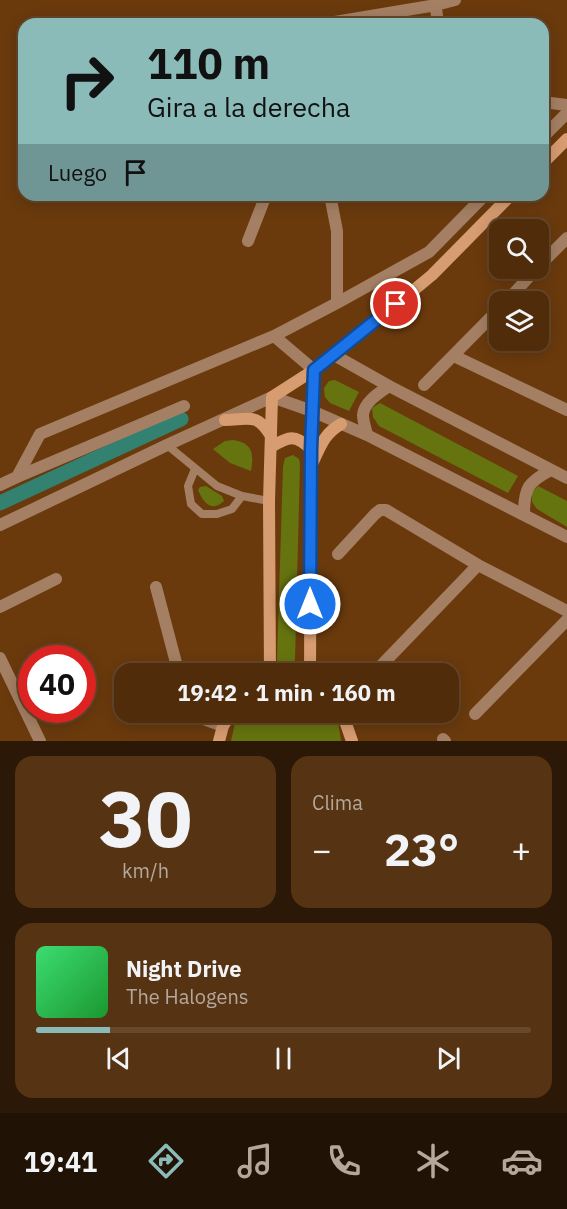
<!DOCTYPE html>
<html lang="es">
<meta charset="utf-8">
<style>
body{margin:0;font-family:"IBM Plex Sans",sans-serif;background:#563413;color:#f1f3f6;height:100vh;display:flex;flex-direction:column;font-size:22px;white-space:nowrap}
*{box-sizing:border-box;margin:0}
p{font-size:20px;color:#b4a79c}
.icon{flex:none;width:33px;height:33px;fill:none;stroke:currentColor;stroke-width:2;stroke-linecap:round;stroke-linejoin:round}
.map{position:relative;height:741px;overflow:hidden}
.side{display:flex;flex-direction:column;gap:15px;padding:15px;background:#2c1806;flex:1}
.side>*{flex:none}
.hud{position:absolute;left:18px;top:18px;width:531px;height:183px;border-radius:18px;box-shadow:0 3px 15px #0003,0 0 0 2px #67482b;background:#8bbbb9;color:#111;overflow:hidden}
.buttons{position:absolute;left:489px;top:219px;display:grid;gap:12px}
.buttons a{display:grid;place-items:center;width:60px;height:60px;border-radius:12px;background:#502c0a;box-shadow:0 3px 15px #0003,0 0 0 2px #67482b;font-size:30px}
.speed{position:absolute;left:18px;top:645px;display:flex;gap:12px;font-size:30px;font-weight:700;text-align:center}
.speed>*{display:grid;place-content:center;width:78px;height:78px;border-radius:50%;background:#502c0a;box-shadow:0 3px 15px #0003,0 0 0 2px #67482b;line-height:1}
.speed .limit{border:9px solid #d22;background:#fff;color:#111}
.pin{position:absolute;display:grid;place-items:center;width:51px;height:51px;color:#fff;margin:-26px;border:3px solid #fff;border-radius:50%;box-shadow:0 2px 6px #0007}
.me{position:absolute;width:66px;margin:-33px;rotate:0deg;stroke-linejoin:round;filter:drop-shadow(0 0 4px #0008)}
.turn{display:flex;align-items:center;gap:21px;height:126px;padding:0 30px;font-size:27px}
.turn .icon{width:78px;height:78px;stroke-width:2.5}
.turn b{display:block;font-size:42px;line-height:51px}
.then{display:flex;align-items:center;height:57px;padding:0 30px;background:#0003;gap:12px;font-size:22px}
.big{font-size:45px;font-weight:700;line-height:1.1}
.side .widget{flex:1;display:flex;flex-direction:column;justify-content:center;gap:9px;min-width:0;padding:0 21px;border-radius:18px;background:#563413}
.side .dial{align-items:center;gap:0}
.dial b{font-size:78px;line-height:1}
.song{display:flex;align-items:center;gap:18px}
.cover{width:72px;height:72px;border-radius:9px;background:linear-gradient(135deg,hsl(140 70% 55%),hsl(130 70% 35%))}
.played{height:6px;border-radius:3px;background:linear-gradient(90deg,#8bbbb9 15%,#67482b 15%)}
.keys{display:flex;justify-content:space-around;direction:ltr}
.heat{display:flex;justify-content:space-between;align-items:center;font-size:33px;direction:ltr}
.side .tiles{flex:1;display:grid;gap:15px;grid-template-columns:1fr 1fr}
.widget:last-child{grid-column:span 2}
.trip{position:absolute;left:114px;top:663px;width:345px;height:60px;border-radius:18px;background:#502c0a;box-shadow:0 3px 15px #0003,0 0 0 2px #67482b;font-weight:700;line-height:60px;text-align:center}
.tabs{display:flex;height:96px;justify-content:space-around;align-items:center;background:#201204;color:#b4a79c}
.tabs .icon{width:42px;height:42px}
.tabs .selected{color:#8bbbb9}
.tabs b{font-size:27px;color:#f1f3f6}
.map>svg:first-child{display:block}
.green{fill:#66740f}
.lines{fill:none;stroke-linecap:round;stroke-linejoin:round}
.canal{stroke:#328171;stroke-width:15}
.lane{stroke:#a47f63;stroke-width:8}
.street{stroke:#a47f63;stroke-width:12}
.secondary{stroke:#d79c70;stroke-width:12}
.route-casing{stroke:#114b97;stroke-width:15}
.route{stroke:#1a73e8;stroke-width:10}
</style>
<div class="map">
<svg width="567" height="741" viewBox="0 0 567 741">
<rect width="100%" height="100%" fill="#6a3a0d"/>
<path class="green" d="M 335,380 L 359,392 L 349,411 L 330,403 L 325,397 L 324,388 L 329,381 Z
M 380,403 L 518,476 L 508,493 L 379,426 L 373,417 L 372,408 Z
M 233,440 C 253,443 254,454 251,471 L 230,463 L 213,449 L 225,441 Z
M 293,455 L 299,459 L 300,464 L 295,660 L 293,669 L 285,674 L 279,669 L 277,660 L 283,467 L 285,458 Z
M 206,486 L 222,496 L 224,501 C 211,513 203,502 198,490 L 200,487 Z
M 538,486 L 567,501 L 567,527 L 537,509 L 532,502 L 532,492 Z
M 242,712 L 330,713 L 338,722 L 341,741 L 231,741 L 235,723 Z"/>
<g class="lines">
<path class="canal" d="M 0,503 L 181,419"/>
<path class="lane" d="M 167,445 L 217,486 L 242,496 L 269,501
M 195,469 L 188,486 L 191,504 L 202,514 L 217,514 L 232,509 L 242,496"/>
<path class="street" d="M 435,0 L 438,24
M 323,24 L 436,5 L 455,0
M 543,102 L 567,105
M 543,137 L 567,113
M 330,195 L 337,231 L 337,303
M 248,241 L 266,195
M 538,267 L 567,238
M 506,302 L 537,268
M 274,336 L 314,370
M 334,355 L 389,386 L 567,478
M 454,356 L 567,410
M 424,385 L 500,308
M 367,435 C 366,429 363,422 363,415 C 364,402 379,393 389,386
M 17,477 L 184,406
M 0,485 L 17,477 L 40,434 L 274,336 L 337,303 L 429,252 L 485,195
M 524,514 C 524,488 528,482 551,470
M 0,525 L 167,445 L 272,397 L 312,411 L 367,435 L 567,537
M 338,554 L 375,514 L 380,510 L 386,510 L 478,565 L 567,611
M 156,587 L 179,674
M 0,607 L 56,579
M 0,658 L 40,741
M 373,674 L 478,565
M 194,712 L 201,718 L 223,726
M 475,714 L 567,620
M 443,739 L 445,741"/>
<path class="secondary" d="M 543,163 L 567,139
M 225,420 C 250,419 257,413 271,436
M 271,447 C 289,436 295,434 311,449
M 313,462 C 321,445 324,434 341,424
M 270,674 L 269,501 L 272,397 L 314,370 L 379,319 L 432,275 L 511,195
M 310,674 L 311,449 L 314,370
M 339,712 L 345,721 L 352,741
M 219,741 L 223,726 L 232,712"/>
</g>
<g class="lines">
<g class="route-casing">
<path id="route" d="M 310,604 L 311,449 L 314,370 L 396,304"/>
</g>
<use href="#route" class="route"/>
</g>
</svg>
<div class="buttons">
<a><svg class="icon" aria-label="search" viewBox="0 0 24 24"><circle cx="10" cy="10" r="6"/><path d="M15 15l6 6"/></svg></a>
<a><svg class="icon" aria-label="layers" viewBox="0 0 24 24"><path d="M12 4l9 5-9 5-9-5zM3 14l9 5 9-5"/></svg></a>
</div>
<div class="speed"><div class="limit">40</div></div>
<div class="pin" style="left:396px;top:304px;background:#d93025"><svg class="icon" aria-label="arrive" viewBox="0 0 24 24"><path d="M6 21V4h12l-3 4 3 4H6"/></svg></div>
<svg class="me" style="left:310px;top:604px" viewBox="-20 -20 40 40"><circle r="17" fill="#1a73e8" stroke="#fff" stroke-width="3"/><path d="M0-11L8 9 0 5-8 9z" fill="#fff"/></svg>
<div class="trip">19:42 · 1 min · 160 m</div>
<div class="hud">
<div class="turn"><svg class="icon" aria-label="right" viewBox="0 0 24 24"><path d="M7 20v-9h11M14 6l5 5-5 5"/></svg><div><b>110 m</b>Gira a la derecha</div></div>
<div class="then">Luego<svg class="icon" aria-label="arrive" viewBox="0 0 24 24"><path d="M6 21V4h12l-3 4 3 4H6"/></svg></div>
</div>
</div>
<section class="side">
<div class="tiles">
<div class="widget dial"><b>30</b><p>km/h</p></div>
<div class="widget"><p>Clima</p>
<div class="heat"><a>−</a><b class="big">23°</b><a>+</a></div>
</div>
<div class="widget">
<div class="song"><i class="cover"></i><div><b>Night Drive</b><p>The Halogens</p></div></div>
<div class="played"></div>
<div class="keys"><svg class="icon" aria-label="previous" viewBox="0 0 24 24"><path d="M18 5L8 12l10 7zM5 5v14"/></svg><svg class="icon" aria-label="pause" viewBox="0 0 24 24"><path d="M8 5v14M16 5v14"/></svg><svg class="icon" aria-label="next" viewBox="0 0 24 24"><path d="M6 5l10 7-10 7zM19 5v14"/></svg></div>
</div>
</div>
</section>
<nav class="tabs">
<b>19:41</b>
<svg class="icon selected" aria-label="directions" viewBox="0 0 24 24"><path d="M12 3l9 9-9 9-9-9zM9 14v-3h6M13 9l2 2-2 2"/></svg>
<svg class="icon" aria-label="music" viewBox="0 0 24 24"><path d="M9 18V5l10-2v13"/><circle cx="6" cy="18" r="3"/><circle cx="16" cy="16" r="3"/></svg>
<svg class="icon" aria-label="phone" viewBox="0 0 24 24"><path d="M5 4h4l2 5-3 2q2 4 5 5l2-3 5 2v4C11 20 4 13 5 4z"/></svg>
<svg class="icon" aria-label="climate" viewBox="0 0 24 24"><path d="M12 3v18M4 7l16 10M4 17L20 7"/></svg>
<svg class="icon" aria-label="car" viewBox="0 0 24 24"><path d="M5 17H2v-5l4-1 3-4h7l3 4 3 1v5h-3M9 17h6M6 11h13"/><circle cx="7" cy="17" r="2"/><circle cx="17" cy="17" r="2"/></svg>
</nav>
